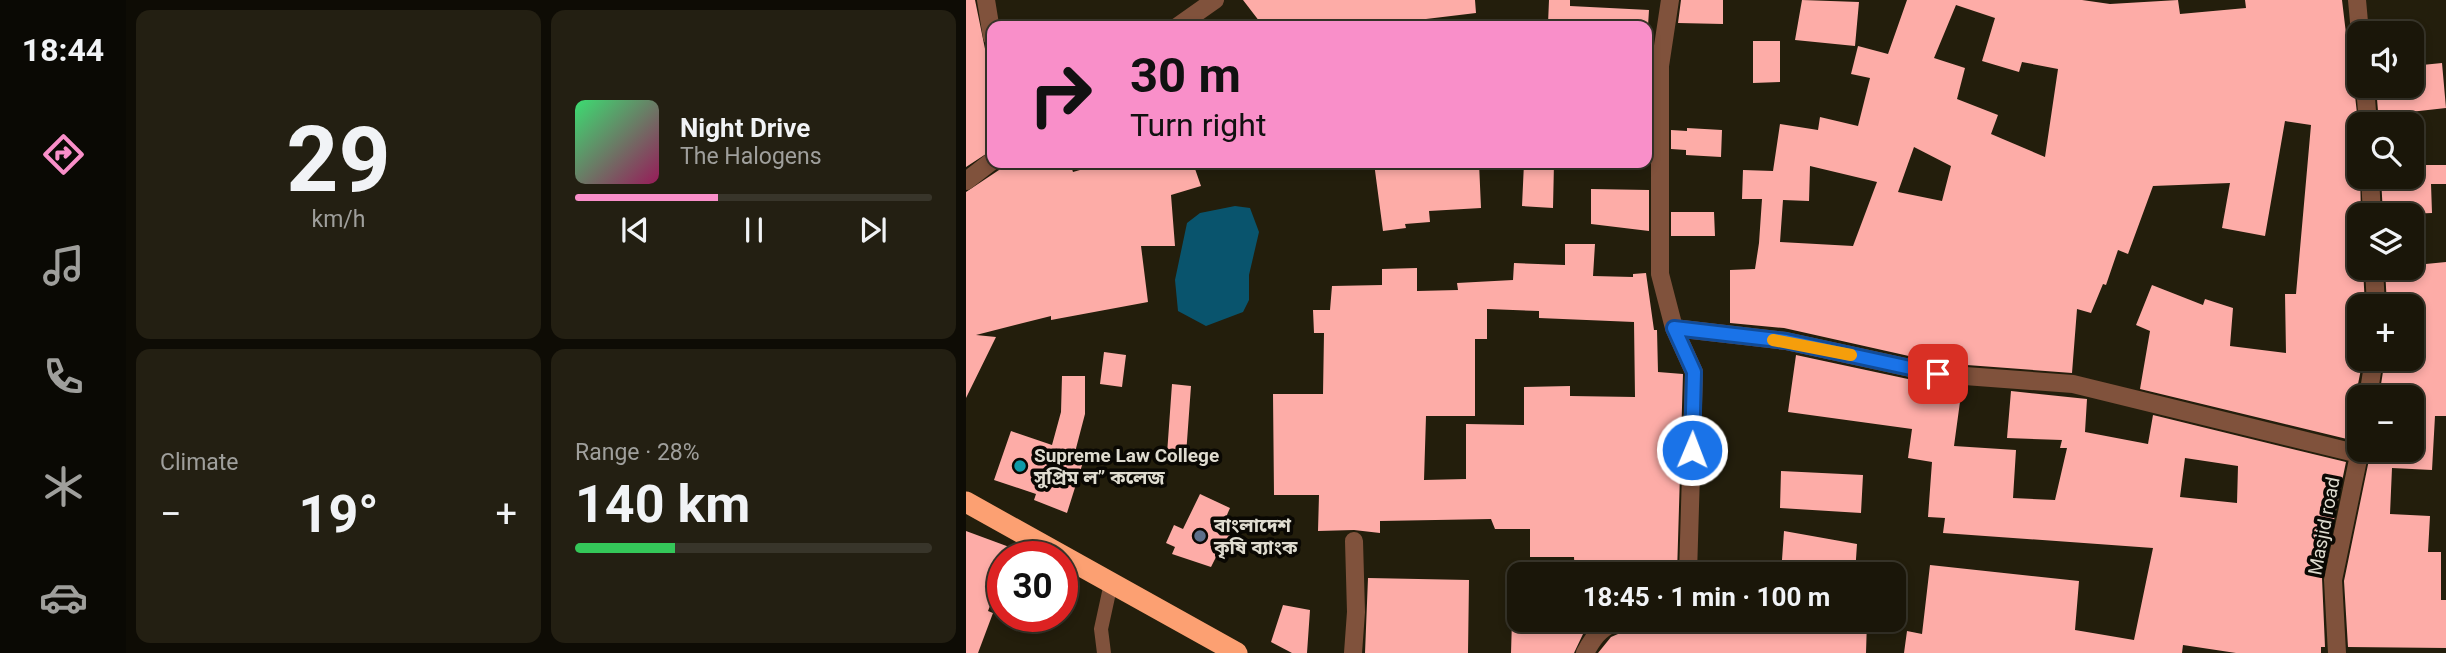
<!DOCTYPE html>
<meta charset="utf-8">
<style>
body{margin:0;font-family:Roboto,"Noto Sans Bengali",sans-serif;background:#231f12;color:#f1f3f6;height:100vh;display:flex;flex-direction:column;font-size:26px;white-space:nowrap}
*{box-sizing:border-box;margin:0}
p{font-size:23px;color:#9f9f9c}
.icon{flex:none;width:38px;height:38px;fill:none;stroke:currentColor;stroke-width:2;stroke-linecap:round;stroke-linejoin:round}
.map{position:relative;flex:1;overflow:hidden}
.panel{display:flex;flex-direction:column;gap:10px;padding:10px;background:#0e0c05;width:840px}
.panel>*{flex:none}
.guide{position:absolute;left:21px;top:21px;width:665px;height:147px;border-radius:14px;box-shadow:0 4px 10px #0003,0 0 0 2px #38352a;background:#f98fc9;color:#111;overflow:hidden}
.fabs{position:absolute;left:1381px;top:21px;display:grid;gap:14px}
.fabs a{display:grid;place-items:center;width:77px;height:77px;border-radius:14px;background:#1a1609;box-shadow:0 4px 10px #0003,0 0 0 2px #38352a;font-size:35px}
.speed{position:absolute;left:21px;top:541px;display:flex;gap:14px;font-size:35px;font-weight:700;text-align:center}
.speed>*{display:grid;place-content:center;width:91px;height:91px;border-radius:50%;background:#1a1609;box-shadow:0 4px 10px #0003,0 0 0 2px #38352a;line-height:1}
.speed .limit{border:10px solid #d22;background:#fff;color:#111}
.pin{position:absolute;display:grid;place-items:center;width:60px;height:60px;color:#fff;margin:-30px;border-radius:14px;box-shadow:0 4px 10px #0006}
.me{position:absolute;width:77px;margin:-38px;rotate:1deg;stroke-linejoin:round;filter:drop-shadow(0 0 5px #0008)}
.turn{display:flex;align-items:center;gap:24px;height:147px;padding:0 28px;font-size:32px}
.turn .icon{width:91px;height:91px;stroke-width:2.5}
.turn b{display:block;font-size:49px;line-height:60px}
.big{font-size:52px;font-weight:700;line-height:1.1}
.panel .tile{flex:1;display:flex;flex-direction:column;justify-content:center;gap:10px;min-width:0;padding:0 24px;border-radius:14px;background:#231f12}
.panel .dial{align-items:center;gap:0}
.dial b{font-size:91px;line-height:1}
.song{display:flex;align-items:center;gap:21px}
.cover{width:84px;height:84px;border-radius:10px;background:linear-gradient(135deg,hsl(140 70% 55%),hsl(330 70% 35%))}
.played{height:7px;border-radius:4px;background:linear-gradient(90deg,#f98fc9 40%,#38352a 40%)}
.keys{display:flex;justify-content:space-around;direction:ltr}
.heat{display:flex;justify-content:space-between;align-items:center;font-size:38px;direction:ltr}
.charge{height:10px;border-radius:5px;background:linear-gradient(90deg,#34c759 28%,#38352a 0)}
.panel .tiles{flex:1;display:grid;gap:10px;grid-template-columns:repeat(2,1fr)}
.trip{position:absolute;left:541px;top:562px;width:399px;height:70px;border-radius:14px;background:#1a1609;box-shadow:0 4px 10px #0003,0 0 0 2px #38352a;font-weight:700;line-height:70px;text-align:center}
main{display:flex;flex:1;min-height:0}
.tab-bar{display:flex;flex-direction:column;width:126px;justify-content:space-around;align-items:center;background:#0a0904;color:#9f9f9c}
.tab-bar .icon{width:49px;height:49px}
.tab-bar .on{color:#f98fc9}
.tab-bar b{font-size:32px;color:#f1f3f6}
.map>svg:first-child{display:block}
.water{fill:#09546d}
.building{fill:#fdaca7;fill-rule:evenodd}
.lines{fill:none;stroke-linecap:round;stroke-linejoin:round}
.lane{stroke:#80523c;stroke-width:14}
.street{stroke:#80523c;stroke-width:18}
.highway{stroke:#fca072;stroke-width:21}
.route-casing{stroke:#114b97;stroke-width:18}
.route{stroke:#1a73e8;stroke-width:12}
.slow{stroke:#f59e0b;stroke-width:12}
.culture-dot{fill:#0f9aa8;stroke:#0a0803;stroke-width:2.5}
.service-dot{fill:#5c6f8a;stroke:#0a0803;stroke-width:2.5}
.labels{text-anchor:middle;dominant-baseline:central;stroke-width:7;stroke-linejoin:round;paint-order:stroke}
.poi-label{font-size:19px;font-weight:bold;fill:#dfdcd0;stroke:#0a0803;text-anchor:start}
.street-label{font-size:19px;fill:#dfdcd0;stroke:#0a0803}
</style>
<main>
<nav class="tab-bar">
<b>18:44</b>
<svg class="icon on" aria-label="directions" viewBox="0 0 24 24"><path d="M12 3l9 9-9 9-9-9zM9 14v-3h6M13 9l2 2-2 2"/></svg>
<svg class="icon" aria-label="music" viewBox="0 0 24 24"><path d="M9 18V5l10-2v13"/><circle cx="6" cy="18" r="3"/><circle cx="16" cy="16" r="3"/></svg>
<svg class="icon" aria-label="phone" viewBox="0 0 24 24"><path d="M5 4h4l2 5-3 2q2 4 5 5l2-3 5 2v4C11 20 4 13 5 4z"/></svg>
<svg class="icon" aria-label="climate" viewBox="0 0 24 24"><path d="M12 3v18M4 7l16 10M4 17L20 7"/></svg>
<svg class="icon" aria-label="car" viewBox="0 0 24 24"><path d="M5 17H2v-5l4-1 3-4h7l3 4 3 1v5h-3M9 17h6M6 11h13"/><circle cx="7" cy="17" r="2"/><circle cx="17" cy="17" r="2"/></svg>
</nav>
<section class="panel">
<div class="tiles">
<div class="tile dial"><b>29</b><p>km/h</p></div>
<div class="tile">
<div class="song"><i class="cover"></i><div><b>Night Drive</b><p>The Halogens</p></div></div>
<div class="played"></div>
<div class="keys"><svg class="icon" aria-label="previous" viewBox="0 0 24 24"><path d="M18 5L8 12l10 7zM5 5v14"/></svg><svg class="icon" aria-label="pause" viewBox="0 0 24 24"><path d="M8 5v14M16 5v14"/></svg><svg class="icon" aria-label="next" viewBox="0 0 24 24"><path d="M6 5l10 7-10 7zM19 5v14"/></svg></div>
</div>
<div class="tile"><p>Climate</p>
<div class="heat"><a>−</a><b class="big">19°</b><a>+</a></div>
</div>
<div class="tile"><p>Range · 28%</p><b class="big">140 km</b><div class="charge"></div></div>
</div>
</section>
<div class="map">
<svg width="1480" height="653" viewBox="0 0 1480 653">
<rect width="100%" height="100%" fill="#231e0c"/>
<path class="water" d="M 269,206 L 284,208 L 293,232 L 283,275 L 283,300 L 277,312 L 240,326 L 212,311 L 209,280 L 221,223 L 234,213 Z"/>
<path class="building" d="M 0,0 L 9,0 L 26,83 L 26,150 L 0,167 Z
M 277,0 L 509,0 L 510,13 L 435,22 L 435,26 L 297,26 Z
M 583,0 L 604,0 L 604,6 L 683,10 L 682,26 L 582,24 Z
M 715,0 L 757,0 L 757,24 L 712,23 Z
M 836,0 L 893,2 L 889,46 L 829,40 Z
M 941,0 L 1116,0 L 1144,4 L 1212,0 L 1214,14 L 1280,8 L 1279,0 L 1376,0 L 1381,42 L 1389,43 L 1391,78 L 1388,87 L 1393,131 L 1395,215 L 1393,268 L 1397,268 L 1399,306 L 1389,306 L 1390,359 L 1397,359 L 1381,439 L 1174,389 L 1184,331 L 1170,325 L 1186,285 L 1237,305 L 1239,299 L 1267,308 L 1264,346 L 1320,353 L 1319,294 L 1330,294 L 1345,125 L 1319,121 L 1299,236 L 1256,228 L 1264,183 L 1187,186 L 1162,254 L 1152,250 L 1140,285 L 1137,284 L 1125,313 L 1111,309 L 1106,373 L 974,363 L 818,328 L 764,323 L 764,270 L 789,269 L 793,243 L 796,199 L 776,199 L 777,170 L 807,171 L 814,124 L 852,130 L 854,117 L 892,126 L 904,78 L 885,74 L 892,46 L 922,54 ZM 990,5 L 1029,18 L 1016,61 L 1053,72 L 1056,62 L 1092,69 L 1079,157 L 1025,134 L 1032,115 L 991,99 L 999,68 L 968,58 ZM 948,147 L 985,166 L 976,201 L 932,192 ZM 844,166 L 911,182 L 887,246 L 814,242 L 817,200 L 843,201 Z
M 787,41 L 814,41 L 814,82 L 787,83 Z
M 1476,63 L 1480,108 L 1444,112 L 1444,124 L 1413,124 L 1410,86 L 1448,86 L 1446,66 Z
M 721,128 L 756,130 L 755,157 L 720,155 L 720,150 L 705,149 L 705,130 L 721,131 Z
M 37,163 L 104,163 L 107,172 L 138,163 L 227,163 L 235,186 L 205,195 L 209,246 L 175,246 L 182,302 L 85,320 L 85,316 L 10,335 L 30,337 L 0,398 L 0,192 L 33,170 Z
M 408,163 L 513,163 L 515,208 L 463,211 L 464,222 L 439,224 L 440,228 L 417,231 Z
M 558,163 L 588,163 L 587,208 L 556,206 Z
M 1449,165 L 1480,165 L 1480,184 L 1465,184 L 1466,213 L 1417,215 L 1415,177 L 1449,177 Z
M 625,189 L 683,190 L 683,231 L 625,224 Z
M 705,212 L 748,212 L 749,236 L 705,236 Z
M 599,244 L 629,244 L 627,276 L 667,277 L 667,274 L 680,273 L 688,330 L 691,330 L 692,372 L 717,374 L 711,574 L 609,574 L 608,557 L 564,557 L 564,529 L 529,529 L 525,519 L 414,521 L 414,533 L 388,530 L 352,531 L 353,495 L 308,495 L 307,394 L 357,394 L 358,333 L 348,333 L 347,310 L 364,310 L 366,286 L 416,285 L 416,269 L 451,268 L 451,291 L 492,290 L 491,283 L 547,280 L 548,263 L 599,265 ZM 521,309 L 573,311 L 573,318 L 668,322 L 669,397 L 604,396 L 604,386 L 558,387 L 558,425 L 500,424 L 500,479 L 458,480 L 460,416 L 509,416 L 509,339 L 521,339 Z
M 1480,262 L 1480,416 L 1469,416 L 1466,470 L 1426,468 L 1424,514 L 1464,516 L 1462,552 L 1475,552 L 1475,600 L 1480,600 L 1480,648 L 1382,647 L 1378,581 L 1405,450 L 1446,450 L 1446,397 L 1413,397 L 1419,359 L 1446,359 L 1446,306 L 1421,306 L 1419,268 Z
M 138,352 L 160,355 L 156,387 L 134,384 Z
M 830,355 L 970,385 L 996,387 L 988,446 L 1050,450 L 1047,498 L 1089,500 L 1101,448 L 1094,448 L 1096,440 L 1041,438 L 1045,391 L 1121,399 L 1119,432 L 1182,444 L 1187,415 L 1380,462 L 1356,578 L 1359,647 L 1355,647 L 1355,653 L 1270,653 L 1217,645 L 1216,653 L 938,653 L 941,631 L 956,634 L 964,565 L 1113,581 L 1109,630 L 1168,640 L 1187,548 L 977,533 L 979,518 L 962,517 L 966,462 L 942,458 L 946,429 L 822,412 ZM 1219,458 L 1272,466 L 1271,503 L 1214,497 Z
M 96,376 L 119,376 L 119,414 L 108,456 L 118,459 L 101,513 L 68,500 L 70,494 L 28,480 L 45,431 L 86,445 L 95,412 Z
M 206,384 L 225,386 L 220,455 L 201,454 Z
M 815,471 L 897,475 L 895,513 L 814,508 Z
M 234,494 L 264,508 L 257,524 L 267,529 L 253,559 L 250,557 L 245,567 L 206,554 L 209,547 L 200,543 L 208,525 L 217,529 Z
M 0,531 L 46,548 L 43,556 L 37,556 L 37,572 L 22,611 L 27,613 L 12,653 L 0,653 Z
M 818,531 L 891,544 L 889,574 L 815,574 Z
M 402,578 L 503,580 L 502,653 L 399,653 Z
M 317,605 L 344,610 L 341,653 L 326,653 L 305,642 Z
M 546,620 L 631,620 L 617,634 L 608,653 L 545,653 Z
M 669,620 L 830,626 L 830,620 L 901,620 L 900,653 L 632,653 L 645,637 L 666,628 Z"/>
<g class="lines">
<path class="lane" d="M 138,653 L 135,629 L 145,583"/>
<path class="street" d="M 20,0 L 26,37
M 704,0 L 694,66 L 694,274 L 708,328 L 728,372 L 722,574
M 1391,0 L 1394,33
M 212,26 L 249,0
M 1399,86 L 1402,124
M 1404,177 L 1406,215
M 0,181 L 26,161
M 1408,268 L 1410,306
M 708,328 L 820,341 L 972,374 L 1107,384 L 1393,454
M 1402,397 L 1408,359
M 387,653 L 390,612 L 388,541
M 619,653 C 629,634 637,625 658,620
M 1371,653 L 1367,580 L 1394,450"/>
<path class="highway" d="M 0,502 L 271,653"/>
</g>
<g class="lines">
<g class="route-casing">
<path id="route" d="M 726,450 L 728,372 L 708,328 L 820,341 L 972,374"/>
</g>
<use href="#route" class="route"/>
<path class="slow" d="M 807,340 L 885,355"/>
</g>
<circle class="culture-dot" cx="54" cy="466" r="7"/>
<circle class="service-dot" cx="234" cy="536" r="7"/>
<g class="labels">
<g class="poi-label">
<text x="68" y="455">Supreme Law College<tspan x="68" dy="22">সুপ্রিম ল” কলেজ</tspan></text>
<text x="248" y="525">বাংলাদেশ<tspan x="248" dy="22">কৃষি ব্যাংক</tspan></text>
</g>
<g class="street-label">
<text transform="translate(1358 526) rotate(-79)">Masjid road</text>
</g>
</g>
</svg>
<div class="fabs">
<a><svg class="icon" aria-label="sound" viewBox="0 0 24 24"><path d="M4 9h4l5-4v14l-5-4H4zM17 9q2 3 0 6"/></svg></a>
<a><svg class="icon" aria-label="search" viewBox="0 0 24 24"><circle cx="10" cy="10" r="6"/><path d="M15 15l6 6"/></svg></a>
<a><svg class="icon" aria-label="layers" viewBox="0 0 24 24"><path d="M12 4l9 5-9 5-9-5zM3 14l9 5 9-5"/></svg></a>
<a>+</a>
<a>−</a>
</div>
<div class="speed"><div class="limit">30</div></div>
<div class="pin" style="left:972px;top:374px;background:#d93025"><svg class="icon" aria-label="arrive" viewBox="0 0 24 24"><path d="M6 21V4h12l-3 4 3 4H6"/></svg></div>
<svg class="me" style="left:726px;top:450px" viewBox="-20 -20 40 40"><circle r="17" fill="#1a73e8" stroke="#fff" stroke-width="3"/><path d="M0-11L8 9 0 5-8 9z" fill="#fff"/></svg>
<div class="trip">18:45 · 1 min · 100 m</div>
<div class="guide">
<div class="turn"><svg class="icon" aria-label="right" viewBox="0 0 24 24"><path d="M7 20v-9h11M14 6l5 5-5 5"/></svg><div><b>30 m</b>Turn right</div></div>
</div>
</div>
</main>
